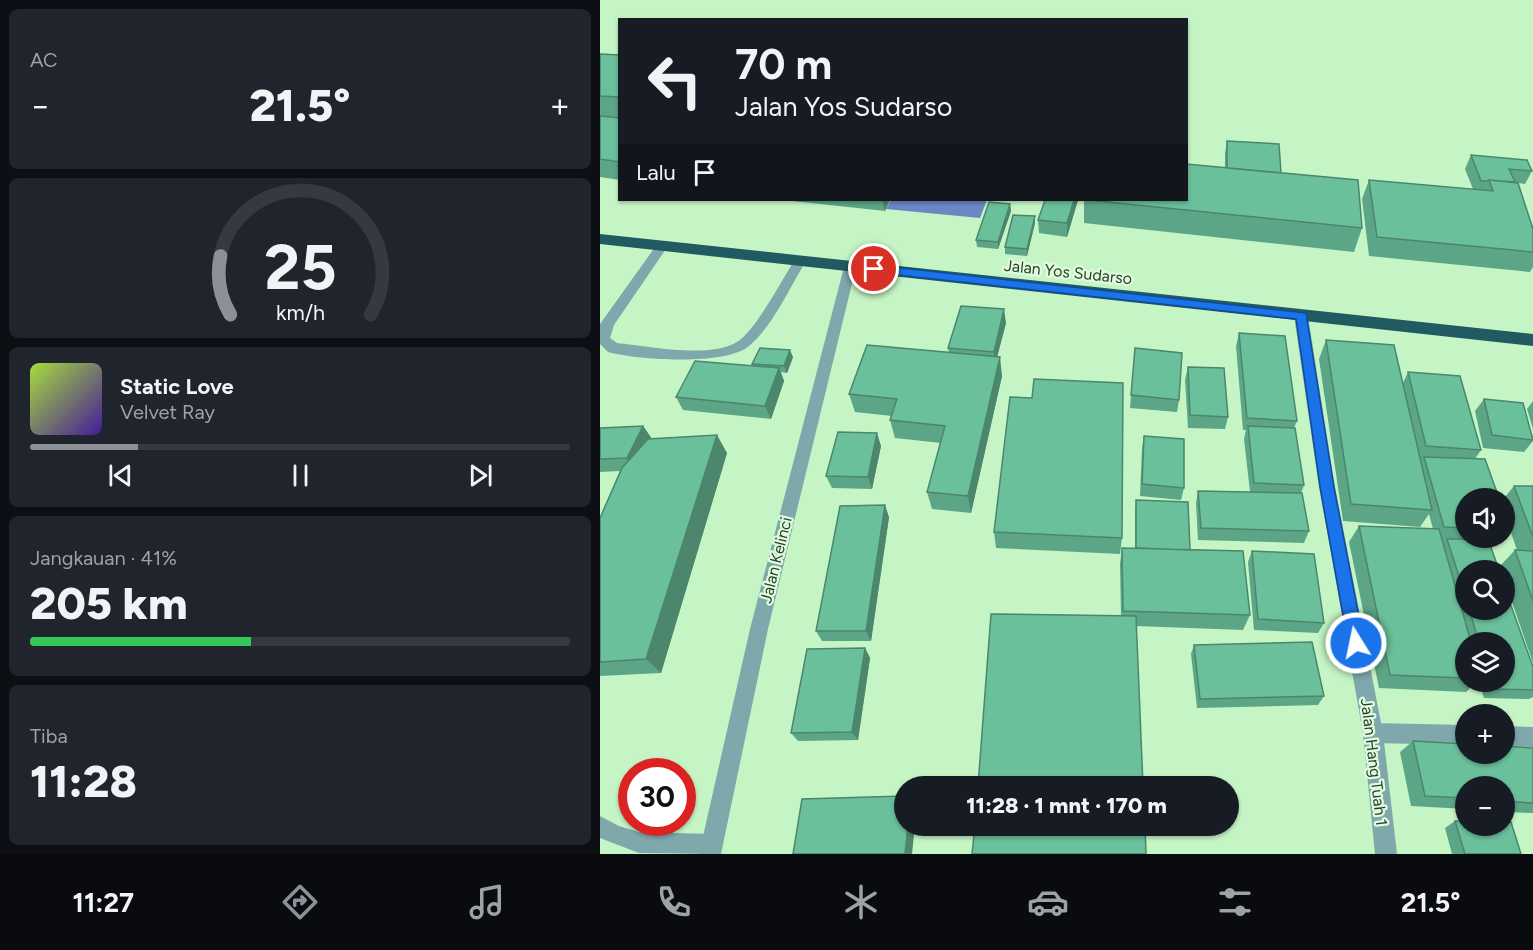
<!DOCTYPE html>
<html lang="id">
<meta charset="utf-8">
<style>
body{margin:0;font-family:Figtree,sans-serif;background:#20242c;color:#f1f3f6;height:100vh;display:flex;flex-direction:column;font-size:22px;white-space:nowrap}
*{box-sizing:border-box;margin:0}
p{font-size:20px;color:#9ea1a6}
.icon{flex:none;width:33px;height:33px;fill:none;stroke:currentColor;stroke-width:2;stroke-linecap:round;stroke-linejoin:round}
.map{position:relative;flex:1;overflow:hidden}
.drawer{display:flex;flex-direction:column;gap:9px;padding:9px;background:#0d0f14;width:600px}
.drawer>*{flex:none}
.banner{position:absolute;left:18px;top:18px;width:570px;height:183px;border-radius:0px;box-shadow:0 2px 4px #0004;background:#171b24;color:#f1f3f6;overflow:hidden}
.buttons{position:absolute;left:855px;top:488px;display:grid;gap:12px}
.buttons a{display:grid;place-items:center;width:60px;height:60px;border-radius:50%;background:#171b24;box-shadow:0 2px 4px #0004;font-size:30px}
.speed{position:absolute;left:18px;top:758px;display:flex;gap:12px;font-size:30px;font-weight:700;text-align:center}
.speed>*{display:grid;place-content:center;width:78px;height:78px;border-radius:50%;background:#171b24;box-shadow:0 2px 4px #0004;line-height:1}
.speed .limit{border:9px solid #d22;background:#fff;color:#111}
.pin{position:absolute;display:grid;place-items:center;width:51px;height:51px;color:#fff;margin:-26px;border:3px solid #fff;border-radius:50%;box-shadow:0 2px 6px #0007}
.me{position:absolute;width:66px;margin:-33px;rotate:350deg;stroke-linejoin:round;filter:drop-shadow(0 0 4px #0008)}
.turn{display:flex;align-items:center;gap:21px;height:126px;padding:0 18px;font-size:27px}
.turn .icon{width:78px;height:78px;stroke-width:2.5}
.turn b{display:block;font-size:42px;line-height:51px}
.then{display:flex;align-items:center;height:57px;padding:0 18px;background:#0003;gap:12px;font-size:22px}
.big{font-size:45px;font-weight:800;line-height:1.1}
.drawer .card{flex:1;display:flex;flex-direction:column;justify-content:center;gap:9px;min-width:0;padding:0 21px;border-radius:9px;background:#20242c}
.drawer .dial{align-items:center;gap:0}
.dial svg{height:156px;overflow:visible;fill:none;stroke:#363941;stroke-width:7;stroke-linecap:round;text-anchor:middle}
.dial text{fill:#f1f3f6;stroke:none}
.song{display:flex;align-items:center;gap:18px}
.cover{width:72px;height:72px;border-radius:9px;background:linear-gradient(135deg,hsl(80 70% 55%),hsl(260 70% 35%))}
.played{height:6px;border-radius:3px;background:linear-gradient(90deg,#8c9099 20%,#363941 20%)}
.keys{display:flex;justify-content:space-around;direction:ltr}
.heat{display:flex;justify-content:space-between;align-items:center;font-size:33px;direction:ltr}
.charge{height:9px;border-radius:4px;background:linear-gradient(90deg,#34c759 41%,#363941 0)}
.trip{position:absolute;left:294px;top:776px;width:345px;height:60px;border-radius:30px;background:#171b24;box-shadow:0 2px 4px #0004;font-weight:800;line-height:60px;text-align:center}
.dock{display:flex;height:96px;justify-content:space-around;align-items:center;background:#090b0e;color:#9ea1a6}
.dock .icon{width:42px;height:42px}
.dock .active{color:#8c9099}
.dock b{font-size:27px;color:#f1f3f6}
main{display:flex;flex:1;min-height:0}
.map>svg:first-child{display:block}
.water{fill:#6a87c4}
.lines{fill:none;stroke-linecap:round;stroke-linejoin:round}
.lane{fill:#7fa8ad;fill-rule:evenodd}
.street{fill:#7fa8ad;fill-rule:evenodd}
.highway{fill:#215a60;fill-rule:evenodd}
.wall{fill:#5ca586}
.shaded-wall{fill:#4b866d}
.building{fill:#6bc09c;stroke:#4b866d;stroke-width:1.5}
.route{fill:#1a73e8;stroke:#114b97;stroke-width:1.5}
.labels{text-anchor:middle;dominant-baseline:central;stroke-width:4.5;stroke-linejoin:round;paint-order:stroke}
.street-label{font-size:16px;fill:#2c3f2c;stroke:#e0fcdf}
</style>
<main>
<section class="drawer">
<div class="card"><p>AC</p>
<div class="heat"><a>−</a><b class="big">21.5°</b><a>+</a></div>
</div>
<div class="card dial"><svg viewBox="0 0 100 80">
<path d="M14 69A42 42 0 1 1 86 69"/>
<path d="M14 69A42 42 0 0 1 9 39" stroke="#8c9099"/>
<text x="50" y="56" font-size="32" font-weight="700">25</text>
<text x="50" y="72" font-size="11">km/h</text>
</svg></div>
<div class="card">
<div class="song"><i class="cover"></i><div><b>Static Love</b><p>Velvet Ray</p></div></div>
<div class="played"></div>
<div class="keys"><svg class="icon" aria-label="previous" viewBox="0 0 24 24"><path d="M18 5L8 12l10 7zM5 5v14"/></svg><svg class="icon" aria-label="pause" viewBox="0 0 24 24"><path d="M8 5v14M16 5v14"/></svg><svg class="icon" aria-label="next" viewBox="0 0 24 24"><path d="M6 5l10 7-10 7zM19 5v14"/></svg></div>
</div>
<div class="card"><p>Jangkauan · 41%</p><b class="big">205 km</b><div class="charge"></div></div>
<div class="card"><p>Tiba</p><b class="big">11:28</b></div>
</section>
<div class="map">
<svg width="933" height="854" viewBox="0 0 933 854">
<rect width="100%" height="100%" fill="#c5f5c5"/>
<path class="water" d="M 291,200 L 387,200 L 380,218 L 286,209 Z"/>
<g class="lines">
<path class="lane" d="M 62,242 L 68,246 L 14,325 L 10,338 L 17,343 C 48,346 109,359 137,342 C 157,329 182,279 196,258 L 200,257 L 206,261 C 190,287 173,326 149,346 C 126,366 37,360 8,352 L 0,344 L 0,324 L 58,243 Z
M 773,723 L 866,725 L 866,745 L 773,743 L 766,740 L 763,733 L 766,726 Z
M 904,726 L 933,727 L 933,747 L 904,746 Z
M 0,816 L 19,826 L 39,832 L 111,834 L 118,838 L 122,845 L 118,852 L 115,854 L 39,853 L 0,838 Z"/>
<path class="street" d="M 250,263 L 256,267 L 168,629 L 121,854 L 99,854 L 150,629 L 244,267 Z
M 701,311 L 708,316 L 735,487 L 783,733 L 797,854 L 775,854 L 763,733 L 719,487 L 694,316 Z"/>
<path class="highway" d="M 0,234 L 933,334 L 933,346 L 0,244 Z"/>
</g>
<path class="wall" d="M 0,54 L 20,55 L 20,180 L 0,177 Z
M 627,141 L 681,173 L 762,228 L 754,252 L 484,223 L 484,200 L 625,168 L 625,154 Z
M 871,155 L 932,171 L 925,184 L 918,183 L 933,229 L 933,267 L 930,272 L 769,256 L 762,199 L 769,180 L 873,189 L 865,169 Z
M 183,200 L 290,200 L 285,211 Z
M 445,200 L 478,200 L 467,237 L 439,233 L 438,220 Z
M 410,204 L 411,211 L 398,249 L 377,247 L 376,240 Z
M 435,223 L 427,256 L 405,254 L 405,247 Z
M 406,323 L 397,357 L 402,376 L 371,513 L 332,509 L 327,492 L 341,443 L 295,438 L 290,420 L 292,416 L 255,412 L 249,394 L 349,353 L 348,348 Z
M 639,333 L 697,421 L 694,428 L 704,485 L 701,493 L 709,531 L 704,543 L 598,540 L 596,503 L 598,491 L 650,492 L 644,439 L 646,430 L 643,430 L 636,346 Z
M 726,340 L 803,383 L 808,372 L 881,450 L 875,459 L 866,498 L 866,537 L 904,537 L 900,541 L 888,541 L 866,570 L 866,609 L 904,609 L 933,667 L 933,697 L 929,699 L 884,698 L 878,681 L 904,681 L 904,642 L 866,642 L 866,681 L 878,681 L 866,692 L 779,688 L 749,542 L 759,526 L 833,529 L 829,514 L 820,527 L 743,521 L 719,359 Z
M 535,348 L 579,400 L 577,412 L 530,408 Z
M 193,357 L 187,373 L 181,372 L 184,381 L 171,419 L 83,410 L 76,397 L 154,366 L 152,364 Z
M 588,367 L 628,417 L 625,429 L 588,428 L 585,380 Z
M 432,398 L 522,538 L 520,554 L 396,548 L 394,532 Z
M 884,399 L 933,437 L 933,441 L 924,452 L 883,448 L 875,411 Z
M 933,401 L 933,429 L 927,409 Z
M 43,426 L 52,439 L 127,453 L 61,673 L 0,676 L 0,518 L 20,471 L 0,472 L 0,428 Z
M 544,436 L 584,488 L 581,500 L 540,496 L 542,448 Z
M 281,446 L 272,489 L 232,488 L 226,476 Z
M 914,486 L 933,486 L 933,663 L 904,579 L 904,570 L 902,570 L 900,566 L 915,550 L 917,550 L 910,530 L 904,536 L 904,498 Z
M 536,500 L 590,550 L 650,615 L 643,630 L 536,626 L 521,616 L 520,564 L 522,548 L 535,548 L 535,512 Z
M 289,517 L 271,641 L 222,641 L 216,631 Z
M 652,551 L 724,623 L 718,633 L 654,630 L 648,562 Z
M 594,645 L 724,696 L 718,705 L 597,708 L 591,654 Z
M 265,648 L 270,658 L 258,740 L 198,741 L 191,733 Z
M 813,741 L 933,748 L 933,813 L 904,812 L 904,786 L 866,786 L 866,809 L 811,806 L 800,752 Z
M 855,821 L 921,854 L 852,854 L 845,828 Z"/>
<path class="shaded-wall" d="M 282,200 L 290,200 L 285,211 Z
M 474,200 L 478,200 L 467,237 L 467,223 Z
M 410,204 L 411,211 L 398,249 L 398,242 Z
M 435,216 L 435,223 L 427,256 L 427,249 Z
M 404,309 L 406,323 L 395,365 L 394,352 Z
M 190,350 L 193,357 L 187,373 L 184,366 Z
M 400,357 L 402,376 L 371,513 L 368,496 Z
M 179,368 L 184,381 L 171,419 L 165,406 Z
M 43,426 L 52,439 L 36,471 L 27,458 Z
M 277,433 L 281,446 L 272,489 L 268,477 Z
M 117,435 L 127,453 L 61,673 L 46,659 Z
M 285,505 L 289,517 L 271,641 L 266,631 Z
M 265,648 L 270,658 L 258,740 L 252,732 Z
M 308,825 L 315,825 L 312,854 L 305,854 Z"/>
<path class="building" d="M 0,54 L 20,55 L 20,97 L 0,96 Z
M 0,116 L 20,118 L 20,162 L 0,159 Z
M 627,141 L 679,144 L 681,173 L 627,168 Z
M 871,155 L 927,160 L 932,171 L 909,169 L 915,182 L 889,180 L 889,181 L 881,181 Z
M 586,164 L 758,180 L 762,228 L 488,200 L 586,200 Z
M 769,180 L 893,191 L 889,180 L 918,183 L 933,229 L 933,252 L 777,237 Z
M 445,200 L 474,200 L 467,223 L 438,220 Z
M 389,202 L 410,204 L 398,242 L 376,240 Z
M 413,215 L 435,216 L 427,249 L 405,247 Z
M 361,306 L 404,309 L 394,352 L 348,348 Z
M 639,333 L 685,336 L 697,421 L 647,418 Z
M 726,340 L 794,345 L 832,510 L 751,504 Z
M 267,345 L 400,357 L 368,496 L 327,492 L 345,426 L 290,420 L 297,399 L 249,394 Z
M 160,348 L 190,350 L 184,366 L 152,364 Z
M 535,348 L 582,353 L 579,400 L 531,395 Z
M 95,361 L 179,368 L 165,406 L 76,397 Z
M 588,367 L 624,368 L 628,417 L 590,415 Z
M 808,372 L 860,376 L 881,450 L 826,446 Z
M 434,379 L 523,383 L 522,538 L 394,532 L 410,397 L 432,398 Z
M 884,399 L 923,403 L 933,440 L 892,435 Z
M 43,426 L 27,458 L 0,459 L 0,428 Z
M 648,426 L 695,428 L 704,485 L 654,483 Z
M 238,432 L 277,433 L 268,477 L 226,476 Z
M 117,435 L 46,659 L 0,662 L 0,518 L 22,468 L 48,439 Z
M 544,436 L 584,439 L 584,488 L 542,484 Z
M 824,457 L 885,459 L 899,498 L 866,498 L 866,528 L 844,527 Z
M 914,486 L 933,486 L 933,537 Z
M 598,491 L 702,493 L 709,531 L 601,528 Z
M 536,500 L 588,502 L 590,550 L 536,548 Z
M 285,505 L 266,631 L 216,631 L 240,506 Z
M 904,515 L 910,530 L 904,530 Z
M 759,526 L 839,529 L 871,642 L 866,642 L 866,678 L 790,675 Z
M 847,539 L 888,539 L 899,570 L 866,570 L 866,598 Z
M 522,548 L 643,551 L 650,615 L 523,611 Z
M 915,550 L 933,551 L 933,601 Z
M 652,551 L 714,554 L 724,623 L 658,619 Z
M 904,586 L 933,667 L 933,690 L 894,689 L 892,681 L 904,681 L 904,642 L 879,642 L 869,609 L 904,609 Z
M 391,614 L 536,616 L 543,786 L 378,786 Z
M 712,642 L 724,696 L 600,699 L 594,645 Z
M 265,648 L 252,732 L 191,733 L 207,649 Z
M 813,741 L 866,744 L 866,753 L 904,753 L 904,746 L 933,748 L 933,803 L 904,801 L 904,786 L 866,786 L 866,798 L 825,796 Z
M 304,796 L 304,825 L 308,825 L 305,854 L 193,854 L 202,799 Z
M 855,821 L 866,821 L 866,825 L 904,825 L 904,822 L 911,822 L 921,854 L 865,854 Z
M 375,825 L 545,825 L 546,854 L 372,854 Z"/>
<path class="route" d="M 274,265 L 706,313 L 734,487 L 764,643 L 762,649 L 756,651 L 750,649 L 748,643 L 720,487 L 696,319 L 270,272 L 268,269 Z"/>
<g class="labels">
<g class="street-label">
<text transform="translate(468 272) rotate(6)">Jalan Yos Sudarso</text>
<text transform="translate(176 560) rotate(-76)">Jalan Kelinci</text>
<text transform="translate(774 762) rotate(83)">Jalan Hang Tuah 1</text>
</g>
</g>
</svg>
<div class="buttons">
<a><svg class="icon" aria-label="sound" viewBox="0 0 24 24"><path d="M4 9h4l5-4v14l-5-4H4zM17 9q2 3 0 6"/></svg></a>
<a><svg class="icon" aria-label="search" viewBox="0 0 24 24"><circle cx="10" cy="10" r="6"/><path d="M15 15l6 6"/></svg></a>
<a><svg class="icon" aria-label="layers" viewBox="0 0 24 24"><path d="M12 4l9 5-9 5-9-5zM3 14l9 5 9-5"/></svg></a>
<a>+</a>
<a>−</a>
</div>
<div class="speed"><div class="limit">30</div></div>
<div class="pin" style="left:274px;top:269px;background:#d93025"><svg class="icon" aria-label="arrive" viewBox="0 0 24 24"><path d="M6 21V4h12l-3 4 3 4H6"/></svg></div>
<svg class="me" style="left:756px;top:643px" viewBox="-20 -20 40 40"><circle r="17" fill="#1a73e8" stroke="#fff" stroke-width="3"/><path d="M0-11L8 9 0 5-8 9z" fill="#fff"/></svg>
<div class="trip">11:28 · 1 mnt · 170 m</div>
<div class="banner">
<div class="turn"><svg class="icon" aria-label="left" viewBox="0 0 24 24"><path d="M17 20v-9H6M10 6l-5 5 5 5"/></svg><div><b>70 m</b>Jalan Yos Sudarso</div></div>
<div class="then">Lalu<svg class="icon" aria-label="arrive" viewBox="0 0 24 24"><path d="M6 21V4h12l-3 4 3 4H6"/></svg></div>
</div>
</div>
</main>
<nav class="dock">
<b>11:27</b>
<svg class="icon active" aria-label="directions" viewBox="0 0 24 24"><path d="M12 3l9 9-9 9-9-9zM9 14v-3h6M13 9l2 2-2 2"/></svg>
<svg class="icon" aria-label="music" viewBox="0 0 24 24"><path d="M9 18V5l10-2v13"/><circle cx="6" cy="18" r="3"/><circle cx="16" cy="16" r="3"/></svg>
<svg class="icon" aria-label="phone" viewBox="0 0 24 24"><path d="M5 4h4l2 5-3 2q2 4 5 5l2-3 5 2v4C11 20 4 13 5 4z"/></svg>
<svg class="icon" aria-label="climate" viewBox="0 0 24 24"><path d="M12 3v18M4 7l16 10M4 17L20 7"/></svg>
<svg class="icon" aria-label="car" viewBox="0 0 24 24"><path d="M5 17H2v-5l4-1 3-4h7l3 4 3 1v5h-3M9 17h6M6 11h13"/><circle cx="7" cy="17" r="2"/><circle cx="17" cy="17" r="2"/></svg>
<svg class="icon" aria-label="filters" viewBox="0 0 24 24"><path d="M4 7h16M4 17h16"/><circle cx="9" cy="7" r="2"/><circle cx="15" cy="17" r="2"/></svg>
<b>21.5°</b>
</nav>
